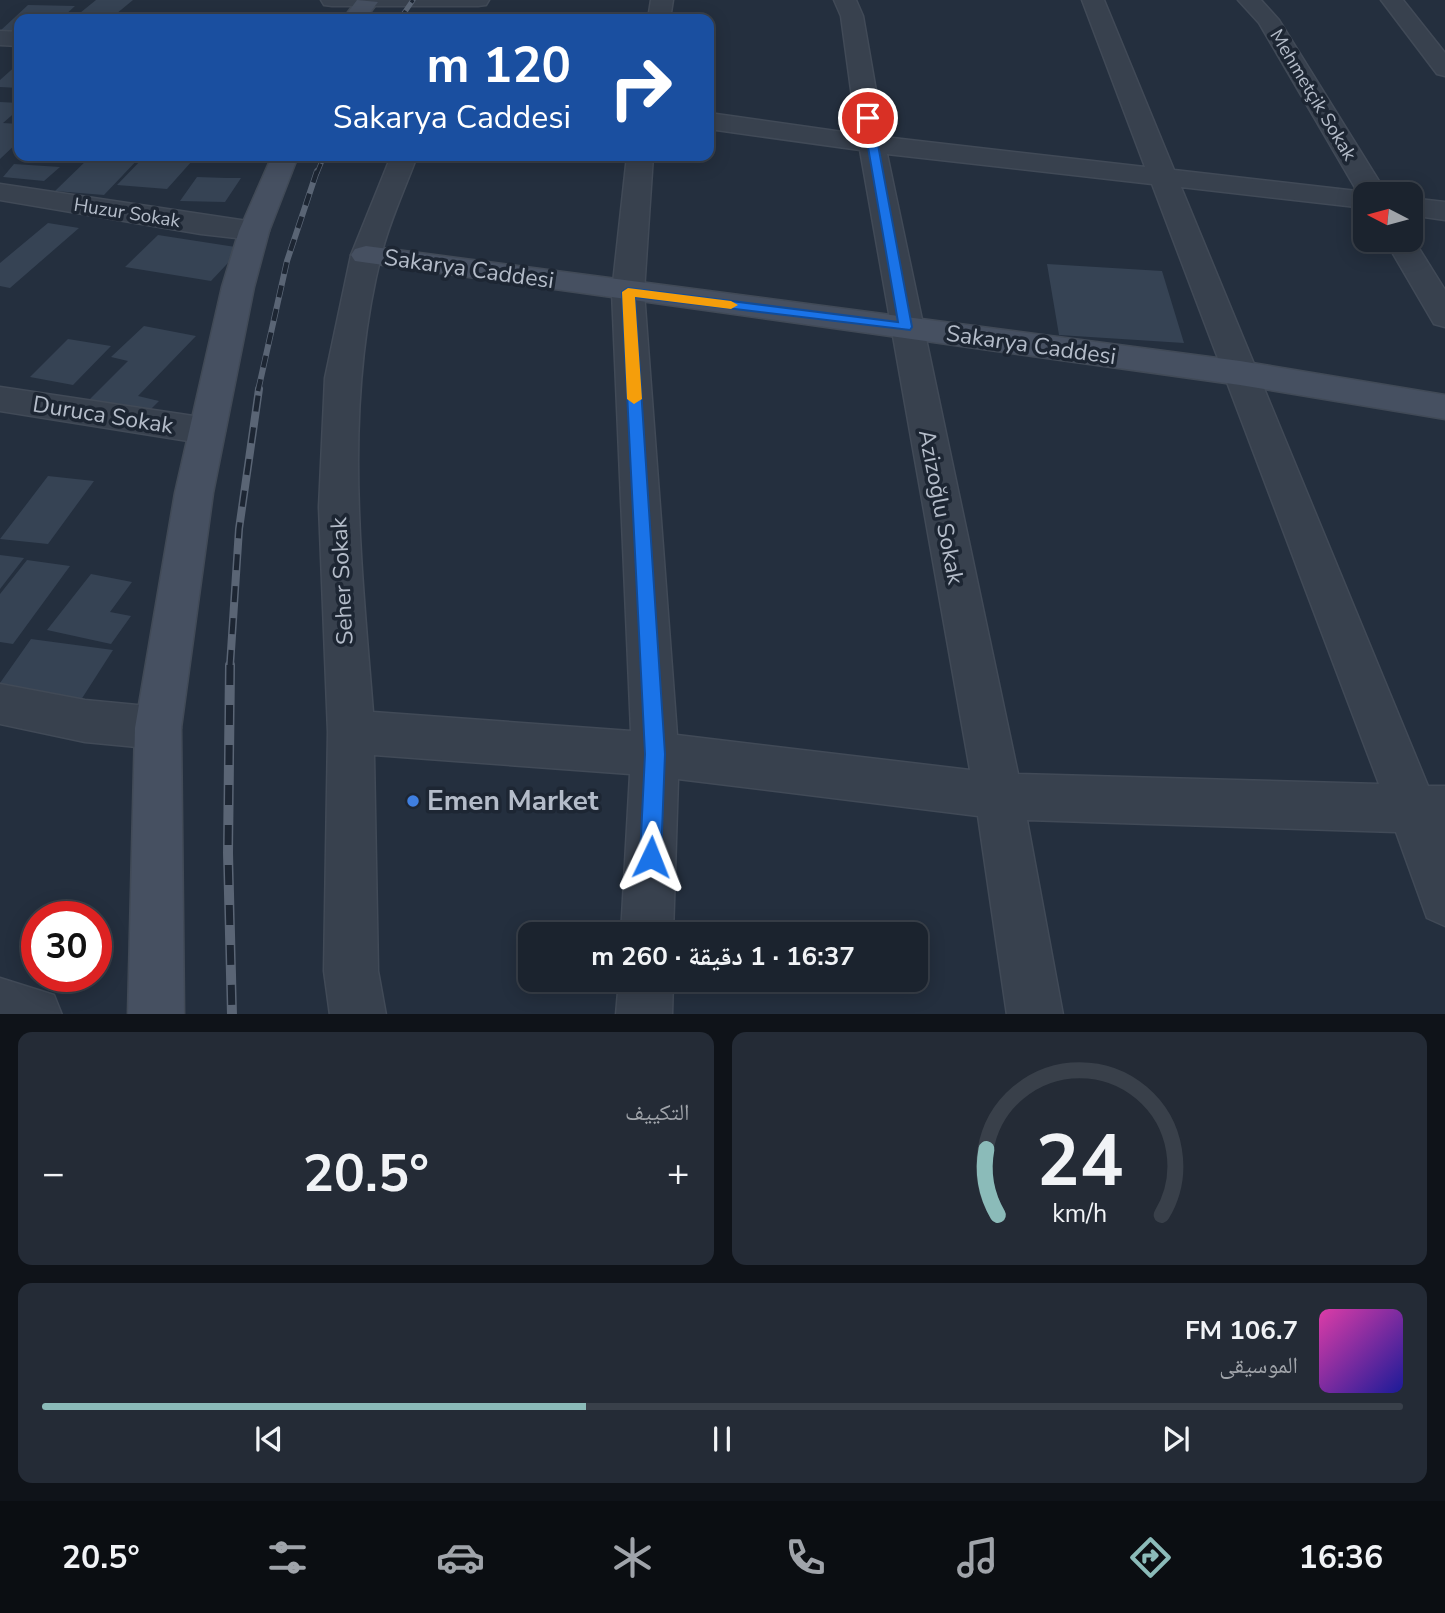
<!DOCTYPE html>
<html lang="ar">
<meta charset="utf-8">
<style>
body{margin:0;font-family:"Nunito Sans","Noto Naskh Arabic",sans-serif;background:#242b36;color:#f1f3f6;direction:rtl;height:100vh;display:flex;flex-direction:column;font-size:26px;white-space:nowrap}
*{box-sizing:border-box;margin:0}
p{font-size:23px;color:#a0a4aa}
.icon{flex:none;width:38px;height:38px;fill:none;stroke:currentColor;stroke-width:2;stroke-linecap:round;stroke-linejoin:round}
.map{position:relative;height:1014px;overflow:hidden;direction:ltr}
.panel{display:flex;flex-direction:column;gap:18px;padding:18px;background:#0f1319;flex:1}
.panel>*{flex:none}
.guide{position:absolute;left:14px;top:14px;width:700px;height:147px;border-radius:14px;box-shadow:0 4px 18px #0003,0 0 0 2px #39404a;direction:rtl;background:#1a4fa0;color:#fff;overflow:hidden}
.needle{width:46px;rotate:276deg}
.controls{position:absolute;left:1353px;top:182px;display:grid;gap:14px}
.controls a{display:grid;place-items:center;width:70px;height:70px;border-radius:14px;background:#1b232e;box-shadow:0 4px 18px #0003,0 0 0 2px #39404a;font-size:35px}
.speed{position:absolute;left:21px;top:901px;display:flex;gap:14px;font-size:35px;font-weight:700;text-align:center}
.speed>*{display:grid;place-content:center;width:91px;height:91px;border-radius:50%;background:#1b232e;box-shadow:0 4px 18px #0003,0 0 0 2px #39404a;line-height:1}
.speed .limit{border:10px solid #d22;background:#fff;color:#111}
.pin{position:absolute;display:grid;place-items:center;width:60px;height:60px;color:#fff;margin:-30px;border:4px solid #fff;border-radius:50%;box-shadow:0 2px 7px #0007}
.me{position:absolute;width:77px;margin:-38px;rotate:2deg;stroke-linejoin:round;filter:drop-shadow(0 0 5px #0008)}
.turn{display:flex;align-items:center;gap:24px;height:147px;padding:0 28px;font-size:32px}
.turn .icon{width:91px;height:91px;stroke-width:2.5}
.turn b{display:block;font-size:49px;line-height:60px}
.big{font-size:52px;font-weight:700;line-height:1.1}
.panel .tile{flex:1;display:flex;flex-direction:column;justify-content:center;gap:10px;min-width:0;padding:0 24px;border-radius:14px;background:#242b36}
.panel .dial{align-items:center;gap:0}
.dial svg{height:182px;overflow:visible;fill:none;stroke:#39404a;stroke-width:7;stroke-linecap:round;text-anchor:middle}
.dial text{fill:#f1f3f6;stroke:none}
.song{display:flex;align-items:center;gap:21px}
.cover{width:84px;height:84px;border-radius:10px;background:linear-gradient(135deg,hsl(320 70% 55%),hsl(240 70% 35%))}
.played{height:7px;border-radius:4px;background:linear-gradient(90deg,#8bbbb9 40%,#39404a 40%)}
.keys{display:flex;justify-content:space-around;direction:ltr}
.heat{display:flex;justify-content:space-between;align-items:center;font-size:38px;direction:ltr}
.panel .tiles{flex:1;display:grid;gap:18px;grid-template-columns:1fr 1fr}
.tile:last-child{grid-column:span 2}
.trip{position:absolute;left:518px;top:922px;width:410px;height:70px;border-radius:14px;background:#1b232e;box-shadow:0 4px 18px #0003,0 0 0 2px #39404a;font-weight:700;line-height:70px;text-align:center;direction:rtl}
.tabs{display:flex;height:112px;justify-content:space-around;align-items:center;background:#0b0e12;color:#a0a4aa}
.tabs .icon{width:49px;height:49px}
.tabs .active{color:#8bbbb9}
.tabs b{font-size:32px;color:#f1f3f6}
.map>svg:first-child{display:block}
.building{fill:#364354}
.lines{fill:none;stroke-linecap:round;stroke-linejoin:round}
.street-casing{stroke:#414a57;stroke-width:3}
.secondary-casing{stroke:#414a57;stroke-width:3}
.street{fill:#38414e;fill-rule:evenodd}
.secondary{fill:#465061;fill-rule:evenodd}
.rail-far3-casing{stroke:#5a6575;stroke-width:5}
.rail-far2-casing{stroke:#5a6575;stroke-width:6}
.rail-far1-casing{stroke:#5a6575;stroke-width:8}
.rail-casing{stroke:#5a6575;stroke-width:10}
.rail-far3{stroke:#1d2633;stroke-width:3.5;stroke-dasharray:10;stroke-linecap:butt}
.rail-far2{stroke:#1d2633;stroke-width:4.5;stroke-dasharray:12;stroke-linecap:butt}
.rail-far1{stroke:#1d2633;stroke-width:5;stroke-dasharray:16;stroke-linecap:butt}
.rail{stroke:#1d2633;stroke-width:7;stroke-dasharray:20;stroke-linecap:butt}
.route{fill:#1a73e8;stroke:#114b97;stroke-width:2}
.slow{fill:#f59e0b}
.shop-dot{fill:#3f7fe0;stroke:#1d2633;stroke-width:2.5}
.labels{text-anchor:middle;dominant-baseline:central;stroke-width:7;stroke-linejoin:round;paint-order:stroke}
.far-street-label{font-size:19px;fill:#b4bcc9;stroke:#1d2633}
.street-label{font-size:23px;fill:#b4bcc9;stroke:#1d2633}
.near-poi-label{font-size:28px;font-weight:bold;fill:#b4bcc9;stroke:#1d2633;text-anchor:start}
</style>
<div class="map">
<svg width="1445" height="1015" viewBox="0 0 1445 1015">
<rect width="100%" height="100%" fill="#242f3e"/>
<path class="building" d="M 96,0 L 133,0 L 110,19 L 75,17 Z
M 28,5 L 75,6 L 62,18 L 19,19 L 19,31 L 0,31 Z
M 19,63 L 19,88 L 0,87 L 0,80 Z
M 0,102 L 19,103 L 19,109 L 3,123 L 19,124 L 19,141 L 0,159 Z
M 91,156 L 141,156 L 104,195 L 55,191 Z
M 143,158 L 192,161 L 167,189 L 117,185 Z
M 14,164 L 60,167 L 44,181 L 3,177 Z
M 197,177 L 227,178 L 241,178 L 225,202 L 180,201 Z
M 48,223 L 79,228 L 10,288 L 0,286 L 0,263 Z
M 158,235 L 242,248 L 211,281 L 125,267 Z
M 1047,264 L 1162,271 L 1184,343 L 1059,335 Z
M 144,326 L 196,336 L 138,396 L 159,401 L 142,418 L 84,405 L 128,361 L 111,357 Z
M 68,339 L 111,346 L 73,385 L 30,377 Z
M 48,476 L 94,481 L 48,544 L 0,539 Z
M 0,555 L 24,558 L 0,589 Z
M 27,560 L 70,566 L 13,644 L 0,642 L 0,594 Z
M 91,574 L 132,582 L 110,612 L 131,616 L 111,644 L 47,630 Z
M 31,639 L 113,650 L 79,703 L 0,692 L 0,683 Z"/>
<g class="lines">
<g class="street-casing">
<path id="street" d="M 321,0 L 489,0 L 486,5 L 478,6 L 332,6 L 324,5 Z
M 651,0 L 673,0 L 670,19 L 648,19 Z
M 834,0 L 856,0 L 863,16 L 884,137 L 1145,167 L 1082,0 L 1104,0 L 1174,170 L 1357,191 L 1259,23 L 1238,0 L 1261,0 L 1279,20 L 1387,194 L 1365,194 L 1365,208 L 1181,187 L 1428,786 L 1445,786 L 1445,926 L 1427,918 L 1396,832 L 1027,820 L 1063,1015 L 1007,1015 L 978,816 L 678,779 L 673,934 L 621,934 L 630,774 L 374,755 L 378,971 L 386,1015 L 330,1015 L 324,971 L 328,732 L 319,507 L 325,378 L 351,255 L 391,156 L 417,156 C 405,189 389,222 381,256 C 343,408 361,559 373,712 L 631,731 L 612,292 L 627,156 L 653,156 L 644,292 L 677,735 L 970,770 L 860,150 L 709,129 L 709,113 L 857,134 L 841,16 ZM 887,154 L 1152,184 L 1379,784 L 1018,774 Z
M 1381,0 L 1403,0 L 1445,53 L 1445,76 L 1437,74 Z
M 0,31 L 19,32 L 19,46 L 0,45 Z
M 0,184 L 254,222 L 264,225 L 269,231 L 264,237 L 254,240 L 201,234 L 0,200 Z
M 1410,198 L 1445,202 L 1445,220 L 1410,215 Z
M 1410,234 L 1445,290 L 1445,327 L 1434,324 L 1385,240 L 1410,240 Z
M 0,387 L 207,418 L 220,422 L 225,431 L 220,440 L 207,444 L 0,411 Z
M 0,684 L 85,700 L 158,707 L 174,713 L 181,728 L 174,743 L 158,749 L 85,742 L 0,724 Z
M 0,978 L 54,995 L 62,1015 L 0,1015 Z
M 619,980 L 673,980 L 672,1015 L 616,1015 Z"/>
</g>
<g class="secondary-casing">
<path id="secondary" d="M 357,0 L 378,2 L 365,19 L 343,19 Z
M 272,156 L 298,156 L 269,231 L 254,287 L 213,493 L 181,728 L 184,1015 L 128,1015 L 135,728 L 175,493 L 222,287 L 239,231 Z
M 366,246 L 1240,361 L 1445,395 L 1445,419 L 1240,385 L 355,261 L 351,255 L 355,249 Z"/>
</g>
<use href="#street" class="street"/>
<use href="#secondary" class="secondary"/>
<g class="rail-far3-casing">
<path id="rail-far3" d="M 400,19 L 413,0
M 317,173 L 324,156"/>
</g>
<g class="rail-far2-casing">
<path id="rail-far2" d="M 258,391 L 287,261 L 317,171"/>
</g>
<g class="rail-far1-casing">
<path id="rail-far1" d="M 230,666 L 239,529 L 259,389"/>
</g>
<g class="rail-casing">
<path id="rail" d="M 230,665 L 228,853 L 232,1015"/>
</g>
<use href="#rail-far3" class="rail-far3"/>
<use href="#rail-far2" class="rail-far2"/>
<use href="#rail-far1" class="rail-far1"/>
<use href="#rail" class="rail"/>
</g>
<path class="route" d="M 868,115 L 873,118 L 912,327 L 910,330 L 635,297 L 665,754 L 661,857 L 658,864 L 651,868 L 643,864 L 640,857 L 645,754 L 622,292 L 628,288 L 898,322 L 863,118 Z"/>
<path class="slow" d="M 628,288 L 731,301 L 738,305 L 731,309 L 635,297 L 642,399 L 634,404 L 627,399 L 622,292 Z"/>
<circle class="shop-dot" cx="413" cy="801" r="7"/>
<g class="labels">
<g class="far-street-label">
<text transform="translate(1313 95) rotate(59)">Mehmetçik Sokak</text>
<text transform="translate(127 213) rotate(9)">Huzur Sokak</text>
</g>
<g class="street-label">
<text transform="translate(469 269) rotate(8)">Sakarya Caddesi</text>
<text transform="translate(1031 345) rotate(8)">Sakarya Caddesi</text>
<text transform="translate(103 415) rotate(9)">Duruca Sokak</text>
<text transform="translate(941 507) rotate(79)">Azizoğlu Sokak</text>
<text transform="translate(342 581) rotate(-93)">Seher Sokak</text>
</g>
<g class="near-poi-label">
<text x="427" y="801">Emen Market</text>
</g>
</g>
</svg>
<div class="controls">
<a><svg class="needle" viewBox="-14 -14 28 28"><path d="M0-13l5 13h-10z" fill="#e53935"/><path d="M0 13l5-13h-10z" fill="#a0a4aa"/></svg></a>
</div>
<div class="speed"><div class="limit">30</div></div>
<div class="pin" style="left:868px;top:118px;background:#d93025"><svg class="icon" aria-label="arrive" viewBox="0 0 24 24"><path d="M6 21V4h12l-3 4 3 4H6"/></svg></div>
<svg class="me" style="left:651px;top:857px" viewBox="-20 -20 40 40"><path d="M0-17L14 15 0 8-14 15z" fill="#1a73e8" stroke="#fff" stroke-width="4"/></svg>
<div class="trip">16:37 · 1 دقيقة · 260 m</div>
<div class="guide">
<div class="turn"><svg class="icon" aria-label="right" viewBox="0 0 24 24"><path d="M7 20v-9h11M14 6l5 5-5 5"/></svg><div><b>120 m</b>Sakarya Caddesi</div></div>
</div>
</div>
<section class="panel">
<div class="tiles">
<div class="tile dial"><svg viewBox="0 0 100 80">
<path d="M14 69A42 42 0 1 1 86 69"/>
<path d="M14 69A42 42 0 0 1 9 40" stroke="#8bbbb9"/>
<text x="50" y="56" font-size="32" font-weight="700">24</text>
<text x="50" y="72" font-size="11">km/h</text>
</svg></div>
<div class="tile"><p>التكييف</p>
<div class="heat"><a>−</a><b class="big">20.5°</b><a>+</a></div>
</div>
<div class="tile">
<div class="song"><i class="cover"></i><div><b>106.7 FM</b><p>الموسيقى</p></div></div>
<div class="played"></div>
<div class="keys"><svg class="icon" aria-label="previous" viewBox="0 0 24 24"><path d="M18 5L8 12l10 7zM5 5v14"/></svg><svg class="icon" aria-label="pause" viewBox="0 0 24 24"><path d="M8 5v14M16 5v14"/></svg><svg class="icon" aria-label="next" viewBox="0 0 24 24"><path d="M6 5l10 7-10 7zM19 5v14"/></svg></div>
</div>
</div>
</section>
<nav class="tabs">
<b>16:36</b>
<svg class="icon active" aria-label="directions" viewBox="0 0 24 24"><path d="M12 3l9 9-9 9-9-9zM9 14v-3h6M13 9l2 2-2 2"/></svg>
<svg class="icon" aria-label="music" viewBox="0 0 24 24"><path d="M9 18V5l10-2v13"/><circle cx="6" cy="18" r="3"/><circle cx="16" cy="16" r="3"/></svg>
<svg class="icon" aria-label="phone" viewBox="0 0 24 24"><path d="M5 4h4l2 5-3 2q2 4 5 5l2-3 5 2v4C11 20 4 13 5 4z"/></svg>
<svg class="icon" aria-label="climate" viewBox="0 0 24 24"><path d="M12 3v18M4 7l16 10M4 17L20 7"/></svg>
<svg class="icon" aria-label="car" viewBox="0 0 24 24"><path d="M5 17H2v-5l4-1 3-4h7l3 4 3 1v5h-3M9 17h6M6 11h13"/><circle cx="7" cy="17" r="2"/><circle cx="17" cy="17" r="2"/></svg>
<svg class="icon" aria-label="filters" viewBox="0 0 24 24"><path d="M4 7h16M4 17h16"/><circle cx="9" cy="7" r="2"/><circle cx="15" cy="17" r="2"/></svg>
<b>20.5°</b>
</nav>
